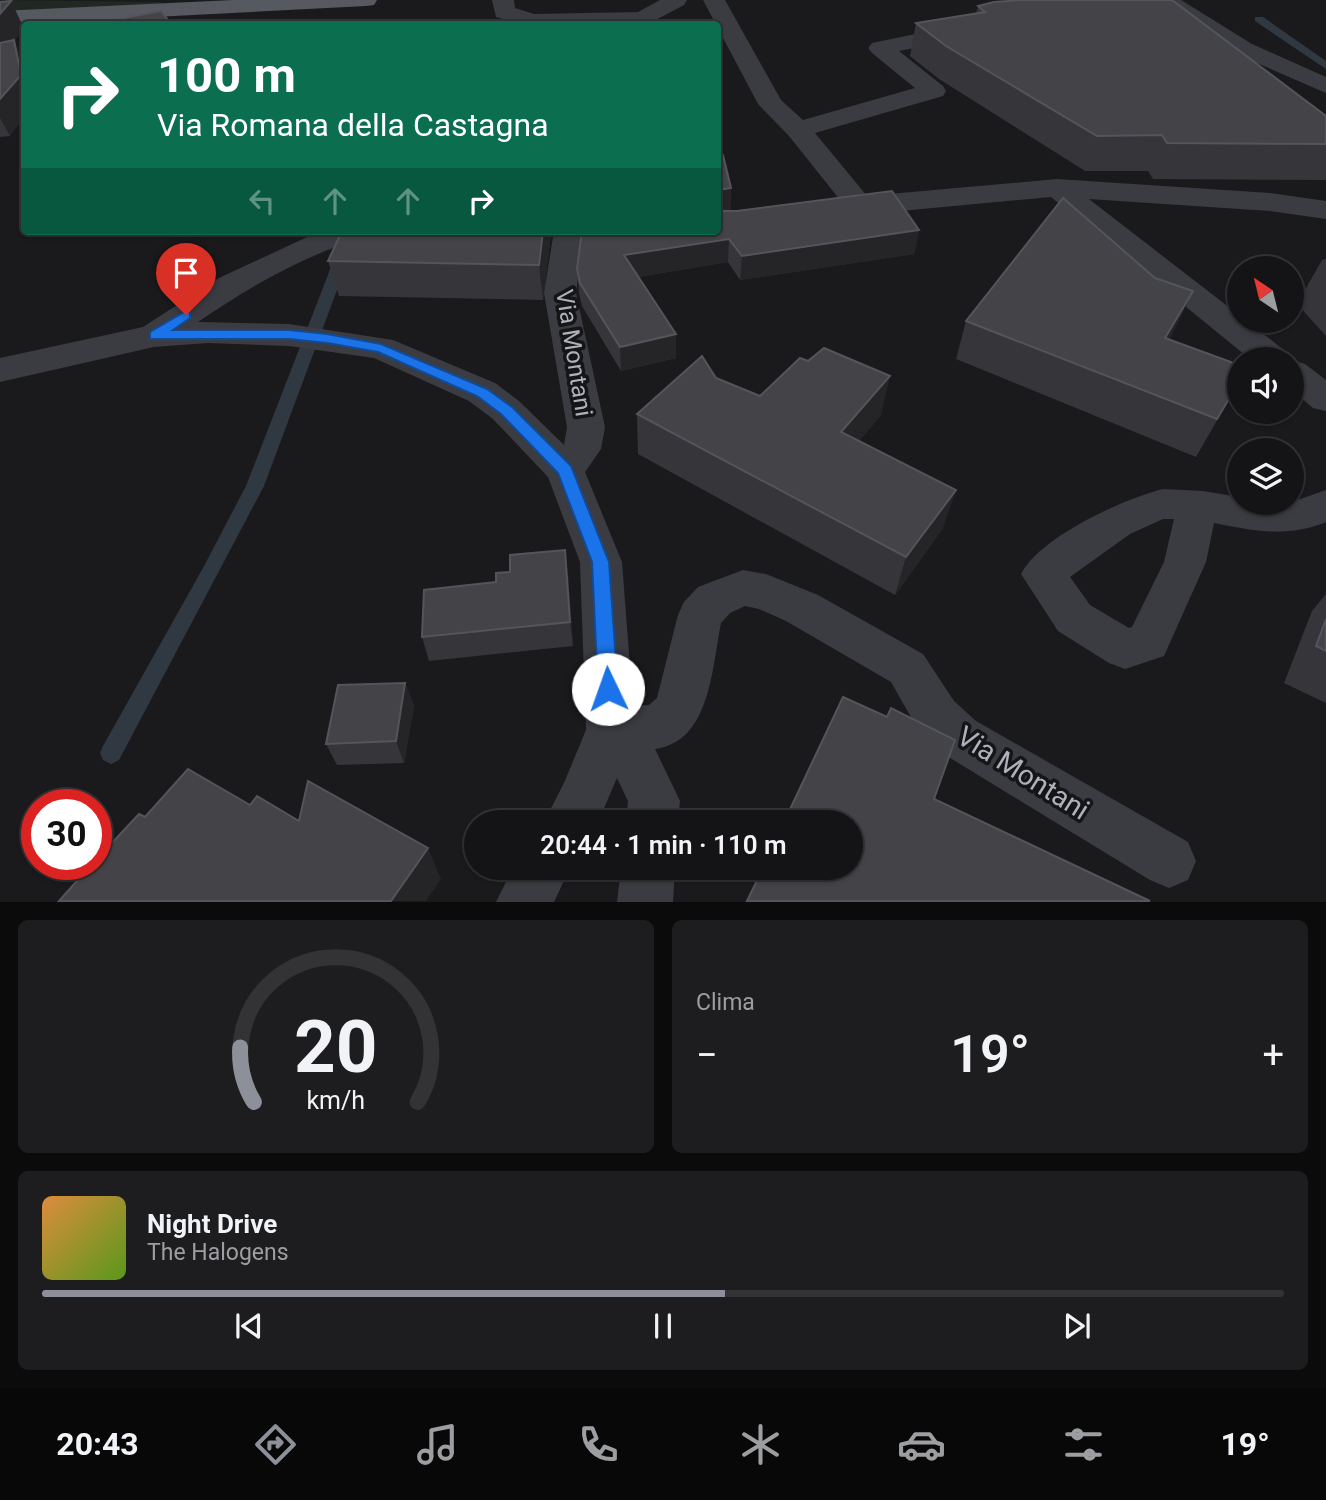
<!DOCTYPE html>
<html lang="it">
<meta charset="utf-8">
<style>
body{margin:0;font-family:Roboto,sans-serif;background:#1d1d1f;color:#f1f3f6;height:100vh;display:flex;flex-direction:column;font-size:26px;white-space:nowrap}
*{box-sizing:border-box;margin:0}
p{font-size:23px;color:#9d9ea1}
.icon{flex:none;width:38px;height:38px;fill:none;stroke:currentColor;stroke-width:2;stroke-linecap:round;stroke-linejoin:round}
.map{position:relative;height:902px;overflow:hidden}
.panel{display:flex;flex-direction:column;gap:18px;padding:18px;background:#0b0b0c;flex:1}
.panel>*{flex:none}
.banner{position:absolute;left:21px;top:21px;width:700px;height:214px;border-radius:7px;box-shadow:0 2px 5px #0004,0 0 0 2px #333335;background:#0b6e4f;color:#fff;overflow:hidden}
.needle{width:46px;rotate:325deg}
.tools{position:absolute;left:1227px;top:256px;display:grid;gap:14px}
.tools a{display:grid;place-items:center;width:77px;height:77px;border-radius:50%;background:#141416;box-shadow:0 2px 5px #0004,0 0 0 2px #333335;font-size:35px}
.speed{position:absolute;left:21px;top:789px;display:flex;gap:14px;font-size:35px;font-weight:700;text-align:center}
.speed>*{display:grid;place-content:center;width:91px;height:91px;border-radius:50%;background:#141416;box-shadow:0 2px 5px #0004,0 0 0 2px #333335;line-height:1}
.speed .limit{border:10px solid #d22;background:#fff;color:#111}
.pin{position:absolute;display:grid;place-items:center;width:60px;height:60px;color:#fff;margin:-72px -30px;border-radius:50% 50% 50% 0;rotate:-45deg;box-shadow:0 0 7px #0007}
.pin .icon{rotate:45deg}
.me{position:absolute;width:77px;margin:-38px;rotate:357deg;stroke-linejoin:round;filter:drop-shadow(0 0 5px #0008)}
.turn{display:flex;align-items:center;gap:24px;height:147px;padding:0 21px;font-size:32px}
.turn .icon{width:91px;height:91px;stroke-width:2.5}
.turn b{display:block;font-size:49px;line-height:60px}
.lanes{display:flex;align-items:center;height:66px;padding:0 21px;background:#0003;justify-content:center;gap:35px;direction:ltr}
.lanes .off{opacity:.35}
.big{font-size:52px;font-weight:600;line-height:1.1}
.panel .tile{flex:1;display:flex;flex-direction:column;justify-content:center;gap:10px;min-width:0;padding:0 24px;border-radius:10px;background:#1d1d1f}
.panel .dial{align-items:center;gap:0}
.dial svg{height:182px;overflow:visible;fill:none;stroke:#333335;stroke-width:7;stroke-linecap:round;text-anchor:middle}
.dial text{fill:#f1f3f6;stroke:none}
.song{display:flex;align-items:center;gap:21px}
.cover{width:84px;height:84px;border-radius:10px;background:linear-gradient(135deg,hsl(30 70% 55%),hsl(90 70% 35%))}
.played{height:7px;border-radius:4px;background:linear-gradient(90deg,#8c9099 55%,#333335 55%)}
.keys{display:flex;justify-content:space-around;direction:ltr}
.heat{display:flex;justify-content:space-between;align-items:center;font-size:38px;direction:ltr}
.panel .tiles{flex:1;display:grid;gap:18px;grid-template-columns:1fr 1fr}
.tile:last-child{grid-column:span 2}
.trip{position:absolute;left:464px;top:810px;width:399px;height:70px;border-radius:35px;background:#141416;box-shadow:0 2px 5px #0004,0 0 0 2px #333335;font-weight:600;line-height:70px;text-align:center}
.dock{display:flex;height:112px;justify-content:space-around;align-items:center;background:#080809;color:#9d9ea1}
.dock .icon{width:49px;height:49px}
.dock .active{color:#8c9099}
.dock b{font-size:32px;color:#f1f3f6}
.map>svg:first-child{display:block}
.green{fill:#202821}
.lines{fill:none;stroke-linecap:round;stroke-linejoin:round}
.stream{fill:#303941;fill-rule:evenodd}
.minor{fill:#3b3c42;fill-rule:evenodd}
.major{fill:#575961;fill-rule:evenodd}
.wall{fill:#36363a}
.shaded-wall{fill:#252528}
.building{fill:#434348;stroke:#53555a;stroke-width:2}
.route{fill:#1a73e8;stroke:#114b97;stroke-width:2}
.labels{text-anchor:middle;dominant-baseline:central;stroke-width:7;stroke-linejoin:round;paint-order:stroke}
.street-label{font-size:24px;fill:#adb1bc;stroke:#151518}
.near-street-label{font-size:28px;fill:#adb1bc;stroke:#151518}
</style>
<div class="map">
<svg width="1326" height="902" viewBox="0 0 1326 902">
<rect width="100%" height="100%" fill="#1a1a1d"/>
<path class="green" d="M 0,0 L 161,2 L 161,6 L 0,12 Z"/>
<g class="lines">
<path class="stream" d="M 1255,17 L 1263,17 L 1326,61 L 1326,69 L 1255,21 Z
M 345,231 L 359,231 L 264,486 L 119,760 L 111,764 L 103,760 L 100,753 L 103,746 L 203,568 L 246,486 Z"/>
<path class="minor" d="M 492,0 L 514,0 L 515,8 L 534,14 L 638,12 L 660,0 L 687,0 L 684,5 L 648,24 L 520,24 L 496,17 Z
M 703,0 L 725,0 L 781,100 L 803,120 L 915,88 L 872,53 L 868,48 L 872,43 L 964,24 L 972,26 L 975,31 L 972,36 L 899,51 L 943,86 L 946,91 L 943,96 L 815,133 L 867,196 L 1057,179 L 1270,193 L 1326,201 L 1326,219 L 1270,211 L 1089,199 L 1239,315 L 1239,320 L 1246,320 L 1285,351 L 1290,359 L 1250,359 L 1051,197 L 847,216 L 837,213 L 832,207 L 840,200 L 789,136 L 758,104 Z
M 1155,0 L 1181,0 L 1252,44 L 1326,77 L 1326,93 L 1236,54 Z
M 370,231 L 366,237 C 306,254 249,287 198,322 L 289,324 L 393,340 L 495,383 L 519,401 L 564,445 L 567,427 L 544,293 L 554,231 L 584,231 L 576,293 L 605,427 L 601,449 L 585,472 L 622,562 L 633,706 L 649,705 L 657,698 L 678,615 L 684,602 L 698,587 L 743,570 L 766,574 L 818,595 L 923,654 L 954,701 L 976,721 L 1188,842 L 1196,861 L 1188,880 L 1169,888 L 1150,880 L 942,753 L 920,733 L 891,682 L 786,621 L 759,609 L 745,606 L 730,613 L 721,623 C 712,666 711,742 655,749 L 680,801 L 678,822 L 626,822 L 628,801 L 617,778 L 598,822 L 544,822 L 564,783 L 586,730 L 580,562 L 548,477 L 493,419 L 469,401 L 374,358 L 289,346 L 208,343 L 154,347 L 0,382 L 0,358 L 143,327 L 219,278 L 318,232 Z
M 1292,360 L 1305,364 L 1326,380 L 1326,411 L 1313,408 L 1292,390 Z
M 1163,489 L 1203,491 L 1239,497 L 1239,502 L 1292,502 L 1326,490 L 1326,522 C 1287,538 1254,531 1214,523 L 1206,562 L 1164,656 L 1125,669 L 1109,663 L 1058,631 L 1021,574 C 1040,537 1123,499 1163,489 ZM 1163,519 L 1174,519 L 1164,562 L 1132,627 L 1129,628 L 1090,605 L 1070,577 L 1130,534 Z
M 513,868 L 570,868 L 554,902 L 496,902 Z
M 621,868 L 675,868 L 673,902 L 617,902 Z"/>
<path class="major" d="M 233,0 L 377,0 L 374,5 L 366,6 L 0,25 L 0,11 Z"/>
</g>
<path class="wall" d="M 11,1 L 24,29 L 14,41 L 10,136 L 0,137 L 0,2 Z
M 978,6 L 1326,116 L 1326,180 L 1153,179 L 1148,171 L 1085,171 L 939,79 L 910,56 L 916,23 L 976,14 Z
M 731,188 L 730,211 L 919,230 L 914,254 L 740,280 L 728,262 L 638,277 L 676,334 L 676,358 L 621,371 L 582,306 L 579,293 L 577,269 L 718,231 Z
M 551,234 L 543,300 L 339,296 L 328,261 Z
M 1326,259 L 1326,336 L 1297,304 L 1322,260 Z
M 1155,278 L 1193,291 L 1175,328 L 1169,339 L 1239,382 L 1196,457 L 956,359 L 966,321 Z
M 716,378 L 760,396 L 881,415 L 859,441 L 943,528 L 895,595 L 638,454 L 637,414 Z
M 568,574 L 573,646 L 429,661 L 422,637 L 496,582 Z
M 1326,594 L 1326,703 L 1284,683 L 1312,611 Z
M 405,683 L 414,706 L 404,763 L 337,765 L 326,744 Z"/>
<path class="shaded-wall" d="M 11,1 L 24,29 L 14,41 L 24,63 L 24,117 L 10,136 L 0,118 L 0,14 Z
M 731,188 L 730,211 L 718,213 L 718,190 Z
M 919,230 L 914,254 L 740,280 L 742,256 Z
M 543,231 L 551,231 L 551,234 L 543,300 L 539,265 Z
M 729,239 L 728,262 L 625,279 L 624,255 Z
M 1193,291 L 1175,328 L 1147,375 L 1165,338 Z
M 676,334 L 676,358 L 621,371 L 620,347 Z
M 890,376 L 881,415 L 834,471 L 841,432 Z
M 956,490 L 943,528 L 895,595 L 906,557 Z
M 565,550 L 568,574 L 573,646 L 570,622 Z
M 405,683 L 414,706 L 404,763 L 396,741 Z
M 428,848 L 441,879 L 426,901 L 391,901 Z"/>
<path class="building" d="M 1022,0 L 1172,0 L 1326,116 L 1326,144 L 1167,143 L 1162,135 L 1097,136 L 946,46 L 916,23 L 985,12 L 978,6 L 994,2 Z
M 11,1 L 0,14 L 0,2 Z
M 161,11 L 171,24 L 92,24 Z
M 14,40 L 21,75 L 0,99 L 0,43 Z
M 718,155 L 723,155 L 731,188 L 718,190 Z
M 892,191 L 919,230 L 742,256 L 729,239 L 624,255 L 676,334 L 620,347 L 580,283 L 577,269 L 582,231 L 718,231 L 718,211 L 737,211 Z
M 1063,198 L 1155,278 L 1193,291 L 1165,338 L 1239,365 L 1239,382 L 1217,419 L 966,321 Z
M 342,231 L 543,231 L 539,265 L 328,261 Z
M 824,348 L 890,376 L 841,432 L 956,490 L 906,557 L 637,414 L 702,356 L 716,378 L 760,396 L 800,358 L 808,361 Z
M 565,550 L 570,622 L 422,637 L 424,590 L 496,582 L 496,573 L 510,572 L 510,555 Z
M 1326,619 L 1326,651 L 1316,646 Z
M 405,683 L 396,741 L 326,744 L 338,685 Z
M 843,697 L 887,717 L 891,708 L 955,740 L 934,799 L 1150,901 L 747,901 L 763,868 L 850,868 L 850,822 L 784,822 Z
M 188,769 L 250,805 L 257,796 L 299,821 L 308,781 L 428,848 L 391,901 L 59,901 L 92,864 L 96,864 L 96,860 L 139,814 L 145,817 Z"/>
<path class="route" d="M 186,311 L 190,312 L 190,318 L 173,330 L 289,330 L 327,334 L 381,344 L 487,389 L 512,407 L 571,466 L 609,562 L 618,689 L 615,695 L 608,697 L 601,695 L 598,689 L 592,562 L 558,473 L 501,414 L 477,396 L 378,352 L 327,343 L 289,339 L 150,339 L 150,332 Z"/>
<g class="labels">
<g class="street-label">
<text transform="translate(574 353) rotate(81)">Via Montani</text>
</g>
<g class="near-street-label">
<text transform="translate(1023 773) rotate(32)">Via Montani</text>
</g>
</g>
</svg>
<div class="tools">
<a><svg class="needle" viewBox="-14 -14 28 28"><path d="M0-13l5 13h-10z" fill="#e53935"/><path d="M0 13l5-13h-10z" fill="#9d9ea1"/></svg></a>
<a><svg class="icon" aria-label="sound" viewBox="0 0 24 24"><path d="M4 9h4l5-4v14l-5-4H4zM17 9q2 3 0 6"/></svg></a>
<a><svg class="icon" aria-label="layers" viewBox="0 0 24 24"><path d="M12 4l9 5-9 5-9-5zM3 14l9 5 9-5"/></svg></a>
</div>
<div class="speed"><div class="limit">30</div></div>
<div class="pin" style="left:186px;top:315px;background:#d93025"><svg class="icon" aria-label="arrive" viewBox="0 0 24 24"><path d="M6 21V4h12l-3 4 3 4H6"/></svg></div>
<svg class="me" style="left:608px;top:689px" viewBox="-20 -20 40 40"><circle r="19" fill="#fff"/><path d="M0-13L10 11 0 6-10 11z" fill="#1a73e8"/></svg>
<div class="trip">20:44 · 1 min · 110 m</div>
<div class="banner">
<div class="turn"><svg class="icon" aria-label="right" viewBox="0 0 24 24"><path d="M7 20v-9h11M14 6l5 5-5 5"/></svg><div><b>100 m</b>Via Romana della Castagna</div></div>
<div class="lanes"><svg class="icon off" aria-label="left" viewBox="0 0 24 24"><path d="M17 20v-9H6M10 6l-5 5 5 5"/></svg><svg class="icon off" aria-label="ahead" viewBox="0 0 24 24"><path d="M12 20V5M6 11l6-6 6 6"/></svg><svg class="icon off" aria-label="ahead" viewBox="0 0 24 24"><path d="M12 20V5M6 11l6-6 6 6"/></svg><svg class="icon" aria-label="right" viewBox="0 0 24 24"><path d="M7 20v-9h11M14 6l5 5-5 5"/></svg></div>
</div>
</div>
<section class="panel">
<div class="tiles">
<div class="tile dial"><svg viewBox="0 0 100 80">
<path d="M14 69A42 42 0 1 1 86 69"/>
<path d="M14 69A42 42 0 0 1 8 45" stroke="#8c9099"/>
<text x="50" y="56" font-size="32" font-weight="700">20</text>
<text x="50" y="72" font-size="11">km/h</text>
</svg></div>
<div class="tile"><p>Clima</p>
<div class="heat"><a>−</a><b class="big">19°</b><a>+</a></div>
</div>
<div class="tile">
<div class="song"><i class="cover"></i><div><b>Night Drive</b><p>The Halogens</p></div></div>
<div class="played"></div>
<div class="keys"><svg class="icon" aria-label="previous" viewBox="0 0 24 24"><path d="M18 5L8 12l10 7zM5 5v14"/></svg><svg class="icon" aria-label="pause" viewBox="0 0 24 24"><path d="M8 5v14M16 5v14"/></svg><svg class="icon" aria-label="next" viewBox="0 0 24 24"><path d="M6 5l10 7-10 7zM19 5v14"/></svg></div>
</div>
</div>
</section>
<nav class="dock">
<b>20:43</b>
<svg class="icon active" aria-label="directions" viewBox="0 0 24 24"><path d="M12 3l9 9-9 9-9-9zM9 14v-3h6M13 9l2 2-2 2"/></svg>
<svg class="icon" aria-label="music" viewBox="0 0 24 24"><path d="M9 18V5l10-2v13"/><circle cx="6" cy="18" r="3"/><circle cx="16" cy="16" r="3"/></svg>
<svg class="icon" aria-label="phone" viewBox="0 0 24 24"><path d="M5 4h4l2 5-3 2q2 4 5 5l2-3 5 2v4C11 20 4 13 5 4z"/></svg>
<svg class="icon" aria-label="climate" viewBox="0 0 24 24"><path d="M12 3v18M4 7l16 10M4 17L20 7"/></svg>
<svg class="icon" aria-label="car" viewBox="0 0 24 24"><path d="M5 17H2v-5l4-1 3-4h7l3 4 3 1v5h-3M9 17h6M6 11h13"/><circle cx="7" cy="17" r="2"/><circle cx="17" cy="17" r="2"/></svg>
<svg class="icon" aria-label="filters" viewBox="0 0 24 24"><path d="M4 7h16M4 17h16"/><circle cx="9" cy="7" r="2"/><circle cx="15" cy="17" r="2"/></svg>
<b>19°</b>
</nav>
